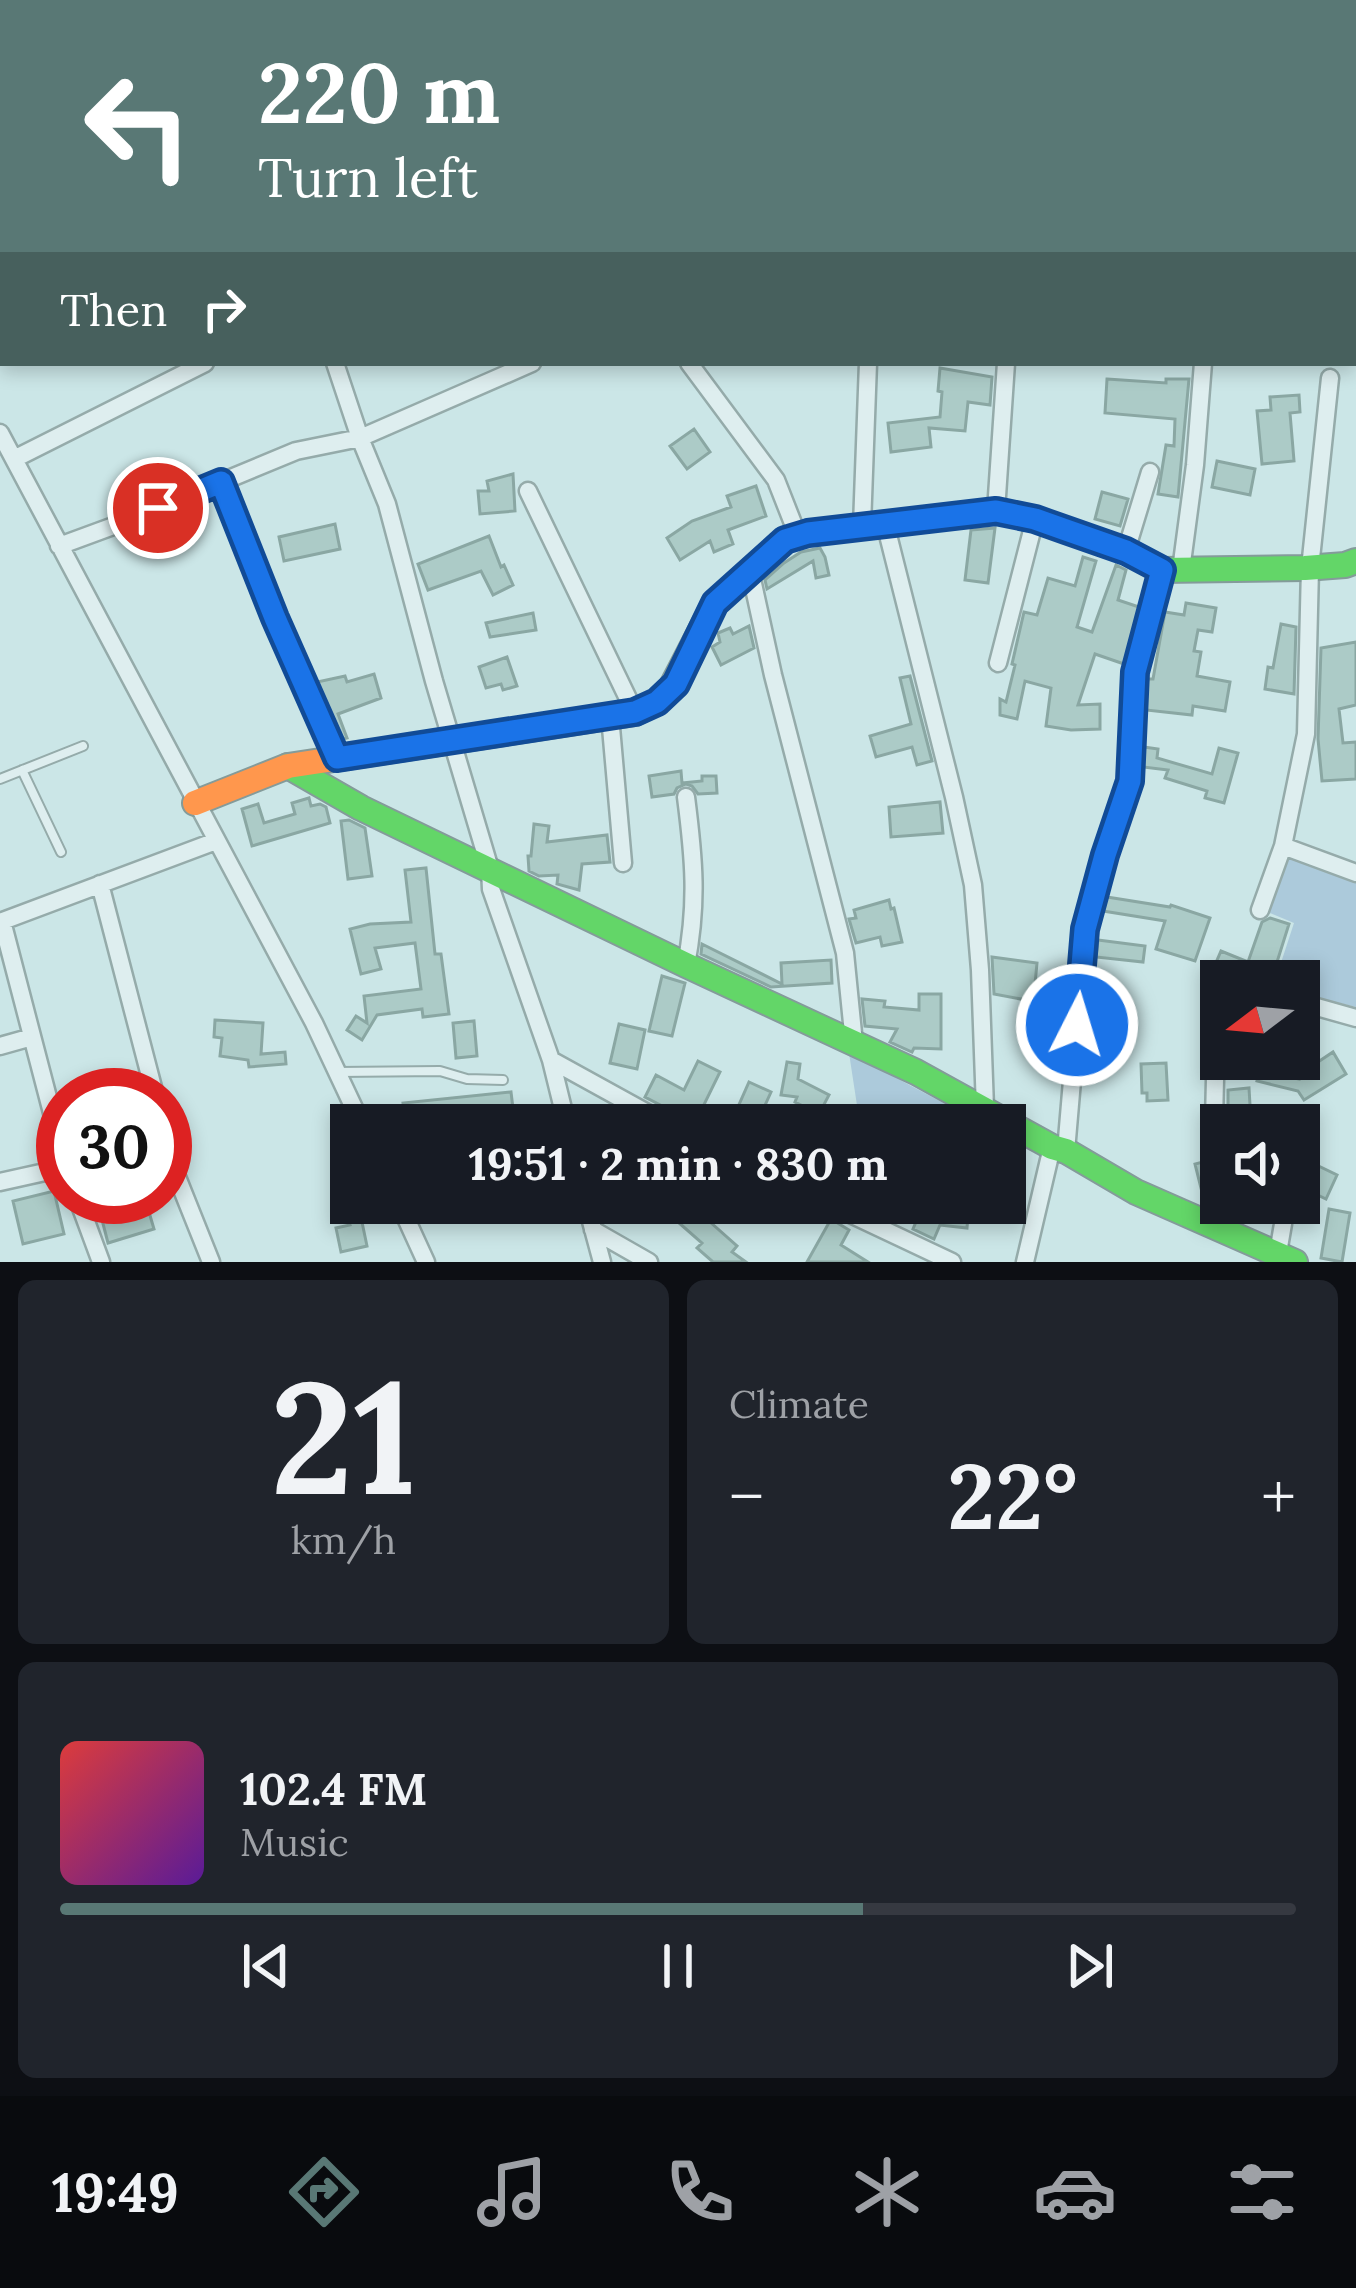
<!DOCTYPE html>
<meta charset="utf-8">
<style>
body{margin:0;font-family:Lora,serif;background:#20242c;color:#f1f3f6;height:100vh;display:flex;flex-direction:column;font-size:45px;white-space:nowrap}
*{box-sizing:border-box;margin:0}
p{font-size:39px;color:#9ea1a6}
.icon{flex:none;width:66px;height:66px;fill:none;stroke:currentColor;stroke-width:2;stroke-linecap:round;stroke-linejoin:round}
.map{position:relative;height:1262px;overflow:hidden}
.panel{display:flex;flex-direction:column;gap:18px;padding:18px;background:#0d0f14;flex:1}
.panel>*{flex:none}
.top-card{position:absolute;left:0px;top:0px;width:1356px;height:366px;box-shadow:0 6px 18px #0003;background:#597875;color:#fff;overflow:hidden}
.needle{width:78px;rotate:254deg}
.tools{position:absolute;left:1200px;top:960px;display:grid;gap:24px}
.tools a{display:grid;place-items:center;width:120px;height:120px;border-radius:0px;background:#171b24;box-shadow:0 6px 18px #0003;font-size:60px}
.speed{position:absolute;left:36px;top:1068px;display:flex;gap:24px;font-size:60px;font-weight:700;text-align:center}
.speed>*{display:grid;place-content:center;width:156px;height:156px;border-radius:50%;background:#171b24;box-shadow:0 6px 18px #0003;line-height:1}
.speed .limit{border:18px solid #d22;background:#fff;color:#111}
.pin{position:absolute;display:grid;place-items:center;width:102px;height:102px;color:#fff;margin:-51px;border:6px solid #fff;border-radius:50%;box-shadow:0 3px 12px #0007}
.me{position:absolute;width:132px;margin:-66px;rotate:5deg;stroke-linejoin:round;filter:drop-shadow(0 0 9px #0008)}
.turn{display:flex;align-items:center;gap:42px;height:252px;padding:0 60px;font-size:54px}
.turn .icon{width:156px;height:156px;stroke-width:2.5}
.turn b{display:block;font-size:84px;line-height:102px}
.then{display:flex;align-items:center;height:114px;padding:0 60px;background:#0003;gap:24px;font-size:45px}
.big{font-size:90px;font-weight:700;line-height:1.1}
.panel .tile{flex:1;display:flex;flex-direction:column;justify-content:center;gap:18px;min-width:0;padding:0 42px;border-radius:18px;background:#20242c}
.panel .dial{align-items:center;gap:0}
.dial b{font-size:156px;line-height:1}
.song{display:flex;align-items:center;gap:36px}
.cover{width:144px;height:144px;border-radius:18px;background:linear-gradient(135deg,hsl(0 70% 55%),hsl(270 70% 35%))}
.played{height:12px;border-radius:6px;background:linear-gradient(90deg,#597875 65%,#363941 65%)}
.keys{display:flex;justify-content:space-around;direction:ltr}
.heat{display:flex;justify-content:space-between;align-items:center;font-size:66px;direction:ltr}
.panel .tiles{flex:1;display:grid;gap:18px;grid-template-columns:1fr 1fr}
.tile:last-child{grid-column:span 2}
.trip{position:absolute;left:330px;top:1104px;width:696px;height:120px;border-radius:0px;background:#171b24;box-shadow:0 6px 18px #0003;font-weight:700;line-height:120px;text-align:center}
.tab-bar{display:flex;height:192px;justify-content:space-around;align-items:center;background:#090b0e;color:#9ea1a6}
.tab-bar .icon{width:84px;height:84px}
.tab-bar .on{color:#597875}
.tab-bar b{font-size:54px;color:#f1f3f6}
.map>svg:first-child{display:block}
.green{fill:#accadb}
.building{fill:#accbc7;stroke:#8aa7a3;stroke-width:3}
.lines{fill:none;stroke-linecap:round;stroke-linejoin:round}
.lane-casing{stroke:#95abaa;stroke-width:12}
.street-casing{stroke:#95abaa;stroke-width:21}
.fast-casing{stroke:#849b9a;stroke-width:28}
.slow-casing{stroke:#849b9a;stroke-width:28}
.lane{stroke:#deeeef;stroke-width:8}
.street{stroke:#deeeef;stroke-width:16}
.fast{stroke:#63d668;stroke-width:24}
.slow{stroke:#ff974d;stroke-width:24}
.route-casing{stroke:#114b97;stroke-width:30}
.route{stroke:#1a73e8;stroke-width:21}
</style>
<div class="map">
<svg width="1356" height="1262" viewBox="0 0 1356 1262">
<rect width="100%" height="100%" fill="#cbe6e7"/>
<path class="green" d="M 1284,853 L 1356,882 L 1356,1007 L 1299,993 L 1299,981 L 1275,981 L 1294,923 L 1265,911 Z
M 849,1053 L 985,1125 L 860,1125 Z"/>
<path class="building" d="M 940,368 L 992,377 L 990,405 L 968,402 L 965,431 L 929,428 L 931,447 L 891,452 L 888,423 L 940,417 L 942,392 L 938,391 Z
M 1107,379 L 1166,383 L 1166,379 L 1189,379 L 1178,497 L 1158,494 L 1166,445 L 1174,446 L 1175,419 L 1105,413 Z
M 1299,395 L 1300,412 L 1290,413 L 1294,461 L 1262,464 L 1257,411 L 1271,410 L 1270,397 Z
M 694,429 L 710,452 L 687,469 L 670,446 Z
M 1217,461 L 1255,469 L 1250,495 L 1212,487 Z
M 513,474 L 515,511 L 480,514 L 478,491 L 489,491 L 487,481 Z
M 756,486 L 766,516 L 728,530 L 733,544 L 714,552 L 710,541 L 680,560 L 667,538 L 692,521 L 731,507 L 727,496 Z
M 1102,492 L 1128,499 L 1120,526 L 1095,519 Z
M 335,524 L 340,549 L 284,561 L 279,537 Z
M 995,528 L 988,583 L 965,580 L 971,530 Z
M 489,536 L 501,567 L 504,565 L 513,585 L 493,595 L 481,571 L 428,590 L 418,564 Z
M 820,548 L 825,557 L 829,575 L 816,578 L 813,561 L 767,589 L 765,580 L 784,563 L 801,552 Z
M 1083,557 L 1096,561 L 1077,627 L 1092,632 L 1116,565 L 1126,570 L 1118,600 L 1139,607 L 1124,664 L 1095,654 L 1078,705 L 1100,704 L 1100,729 L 1071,730 L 1046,726 L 1051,688 L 1025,681 L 1017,719 L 1000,715 L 1000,699 L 1006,702 L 1015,665 L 1012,664 L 1024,612 L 1037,615 L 1048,578 L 1075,586 Z
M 1186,603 L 1216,608 L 1212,632 L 1198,630 L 1194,651 L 1201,652 L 1197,676 L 1230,682 L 1225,711 L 1193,706 L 1192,715 L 1146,710 L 1147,679 L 1153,679 L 1165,612 L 1184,615 Z
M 533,613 L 536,630 L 490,637 L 486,623 Z
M 1281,624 L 1296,627 L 1294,694 L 1265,689 L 1268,667 L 1273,668 Z
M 749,626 L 754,648 L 721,665 L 712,647 L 720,642 L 718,633 L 730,628 L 733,634 Z
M 1356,642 L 1356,705 L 1339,709 L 1343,743 L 1356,742 L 1356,779 L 1322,781 L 1318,739 L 1321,648 Z
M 507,657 L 517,686 L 503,690 L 501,684 L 486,688 L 479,667 Z
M 374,674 L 381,698 L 338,714 L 347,738 L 343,739 L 317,682 L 345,676 L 347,682 Z
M 910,676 L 932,761 L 917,765 L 912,747 L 876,757 L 870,736 L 911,724 L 900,678 Z
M 1144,747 L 1158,749 L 1157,758 L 1212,774 L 1219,748 L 1238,753 L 1224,803 L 1205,798 L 1207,791 L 1165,778 L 1168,770 L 1143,767 Z
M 681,771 L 682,783 L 702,781 L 702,776 L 716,776 L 717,793 L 698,794 L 692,786 L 686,784 L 677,788 L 674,794 L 652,797 L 649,776 Z
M 309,798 L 311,806 L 320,804 L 326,807 L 330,823 L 252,846 L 242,809 L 258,804 L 264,823 L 295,814 L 292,803 Z
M 940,802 L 943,833 L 891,837 L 889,807 Z
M 349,820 L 365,828 L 372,876 L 348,879 L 341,821 Z
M 534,824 L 549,826 L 547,842 L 607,835 L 610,862 L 582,864 L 579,890 L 557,884 L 558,875 L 539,876 L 529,871 L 528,856 L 531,856 Z
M 426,868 L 435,954 L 441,954 L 449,1014 L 423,1017 L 422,1009 L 377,1015 L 362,1040 L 347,1030 L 356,1016 L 367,1023 L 364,996 L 421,989 L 415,943 L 375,948 L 381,969 L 361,974 L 350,929 L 370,924 L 411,922 L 405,870 Z
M 1107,897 L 1170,907 L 1171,905 L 1210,918 L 1195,961 L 1156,949 L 1165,921 L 1103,911 Z
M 889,900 L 891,909 L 894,908 L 902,942 L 882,946 L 880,937 L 856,943 L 849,919 L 856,918 L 854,910 Z
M 1270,918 L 1289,924 L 1271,981 L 1253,981 L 1215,965 L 1221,951 L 1248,962 L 1262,922 Z
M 1098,940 L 1145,946 L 1143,962 L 1096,957 Z
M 702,944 L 782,984 L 781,963 L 831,960 L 832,983 L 771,987 L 701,954 Z
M 992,957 L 1037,963 L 1035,984 L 1066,990 L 1063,1007 L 994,994 Z
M 662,976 L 685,983 L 672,1036 L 649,1031 Z
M 919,994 L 941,994 L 941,1049 L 914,1048 L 912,1052 L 890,1042 L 897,1029 L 865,1026 L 862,999 L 885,1001 L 884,1007 L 919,1010 Z
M 1307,1017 L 1314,1019 L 1315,1064 L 1333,1052 L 1346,1074 L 1304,1100 L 1298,1091 L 1257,1081 L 1260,1070 L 1299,1079 L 1299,1018 Z
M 215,1020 L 263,1023 L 261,1054 L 285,1052 L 286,1064 L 249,1067 L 248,1060 L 220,1056 L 222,1038 L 214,1037 Z
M 474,1021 L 477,1056 L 456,1058 L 453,1023 Z
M 619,1024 L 645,1030 L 637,1069 L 610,1063 Z
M 698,1061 L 720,1072 L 695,1123 L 645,1097 L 656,1075 L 684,1090 Z
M 787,1062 L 800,1064 L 798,1079 L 829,1095 L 819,1114 L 795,1102 L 797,1097 L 781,1095 Z
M 1166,1063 L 1168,1100 L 1147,1101 L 1147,1093 L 1142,1093 L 1141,1064 Z
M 749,1082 L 771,1092 L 756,1125 L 730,1125 Z
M 1249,1088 L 1251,1122 L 1245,1122 L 1245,1125 L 1228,1125 L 1228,1090 Z
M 511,1092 L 515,1125 L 452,1125 L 450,1110 L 405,1118 L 403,1103 Z
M 1302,1158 L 1337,1175 L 1326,1199 L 1299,1186 L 1299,1164 Z
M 1214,1159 L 1221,1195 L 1204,1200 L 1195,1164 Z
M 54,1191 L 64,1234 L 23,1244 L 13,1201 Z
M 146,1202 L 154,1229 L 108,1243 L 101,1216 Z
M 342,1203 L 358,1203 L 367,1246 L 341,1252 L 336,1228 L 350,1225 Z
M 924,1203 L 969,1203 L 967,1228 L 940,1225 L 934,1239 L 913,1229 Z
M 692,1206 L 737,1246 L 732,1252 L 746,1262 L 713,1262 L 697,1248 L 702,1243 L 678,1222 Z
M 1329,1209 L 1350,1213 L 1342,1262 L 1321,1258 Z
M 831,1219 L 849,1230 L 841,1245 L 868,1262 L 807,1262 Z"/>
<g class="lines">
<g class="lane-casing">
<path id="lane" d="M 22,770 L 61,852
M 0,779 L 83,746
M 338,1072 L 440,1071 L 467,1079 L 503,1080"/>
</g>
<g class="street-casing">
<path id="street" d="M 195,0 L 196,3
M 345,0 L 346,3
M 501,0 L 502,3
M 646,0 L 647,3
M 795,0 L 796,3
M 898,0 L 898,3
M 1093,0 L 1093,3
M 389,3 L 395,0
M 1353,52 L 1356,52
M 0,138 L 3,137
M 0,300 L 3,299
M 532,363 L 360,438 L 387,504 L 434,681 L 490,869 L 491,889 L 551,1060 L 567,1125
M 689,363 L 776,480 L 798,536
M 0,433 L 314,1023 L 362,1125
M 14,459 L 205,363
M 221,483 L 275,618 L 337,758
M 528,491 L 635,713
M 996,511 L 1006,363
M 885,523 L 954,797 L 973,885 L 980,970 L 985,1108
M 862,526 L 868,363
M 59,546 L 127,521 L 296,451 L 360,438 L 335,363
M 1126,551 L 1150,472
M 750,570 L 773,675 L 845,953 L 854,1043
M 1181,570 L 1195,465 L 1203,363
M 998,663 L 1035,519
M 610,716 L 623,863
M 1283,846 L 1356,873
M 100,884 L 155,1095
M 1260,910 L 1283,846 L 1306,734 L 1310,568 L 1330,378
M 2,921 L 63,1155
M 0,922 L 216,841
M 686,965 C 698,903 694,859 686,797
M 1221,985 L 1217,996 L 1214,1121 L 1221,1148
M 1299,1002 L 1356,1018
M 0,1046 L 32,1037
M 551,1060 L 669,1125
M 165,1132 L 175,1172 L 211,1262
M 1066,1151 L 1085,929 L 1105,855 L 1130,781 L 1135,672 L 1162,570
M 0,1182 L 63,1168
M 77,1197 L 101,1262
M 399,1203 L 426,1262
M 586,1203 L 602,1262
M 827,1203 L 952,1262
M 593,1230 L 649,1262
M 1225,1233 L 1231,1203
M 1278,1253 L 1283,1224 L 1279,1203
M 1025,1262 L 1052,1147"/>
</g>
<g class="fast-casing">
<path id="fast" d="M 671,688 L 715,603 L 785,540 L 808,533 L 996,511 L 1035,519 L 1126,551 L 1162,570 L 1305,568 L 1345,565 L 1356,561
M 288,766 L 361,808 L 686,965 L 916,1072 L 1052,1147 L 1066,1151 L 1136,1192 L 1295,1262"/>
</g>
<g class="slow-casing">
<path id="slow" d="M 195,803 L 288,766 L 635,713 L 657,702 L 671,688"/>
</g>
<use href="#lane" class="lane"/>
<use href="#street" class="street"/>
<use href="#fast" class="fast"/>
<use href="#slow" class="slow"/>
</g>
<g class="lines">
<g class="route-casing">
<path id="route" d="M 158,508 L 221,482 L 275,618 L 337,758 L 635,712 L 657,702 L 676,684 L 715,603 L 785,540 L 808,533 L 996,511 L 1035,519 L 1066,530 L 1126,551 L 1162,570 L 1135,672 L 1130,781 L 1105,855 L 1085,929 L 1077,1025"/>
</g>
<use href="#route" class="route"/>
</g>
</svg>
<div class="tools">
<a><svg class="needle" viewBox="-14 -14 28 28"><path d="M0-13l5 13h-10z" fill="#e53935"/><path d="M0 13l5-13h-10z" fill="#9ea1a6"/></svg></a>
<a><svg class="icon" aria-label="sound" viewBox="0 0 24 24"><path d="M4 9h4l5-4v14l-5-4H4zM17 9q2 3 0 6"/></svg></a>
</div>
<div class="speed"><div class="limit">30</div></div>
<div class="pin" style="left:158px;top:508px;background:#d93025"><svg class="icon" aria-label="arrive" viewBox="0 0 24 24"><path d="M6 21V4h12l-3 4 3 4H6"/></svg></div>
<svg class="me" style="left:1077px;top:1025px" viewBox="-20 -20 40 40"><circle r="17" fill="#1a73e8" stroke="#fff" stroke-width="3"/><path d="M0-11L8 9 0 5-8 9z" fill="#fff"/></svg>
<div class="trip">19:51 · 2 min · 830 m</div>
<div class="top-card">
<div class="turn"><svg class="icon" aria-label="left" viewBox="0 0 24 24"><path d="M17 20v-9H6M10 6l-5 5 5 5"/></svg><div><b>220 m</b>Turn left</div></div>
<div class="then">Then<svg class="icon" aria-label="right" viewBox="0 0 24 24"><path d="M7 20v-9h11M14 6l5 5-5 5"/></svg></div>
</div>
</div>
<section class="panel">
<div class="tiles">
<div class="tile dial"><b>21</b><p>km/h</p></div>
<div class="tile"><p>Climate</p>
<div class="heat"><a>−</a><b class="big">22°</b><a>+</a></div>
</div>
<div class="tile">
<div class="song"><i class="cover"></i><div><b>102.4 FM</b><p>Music</p></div></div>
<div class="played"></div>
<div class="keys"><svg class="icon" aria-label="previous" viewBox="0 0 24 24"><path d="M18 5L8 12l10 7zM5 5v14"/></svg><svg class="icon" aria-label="pause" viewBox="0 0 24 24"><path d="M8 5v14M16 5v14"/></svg><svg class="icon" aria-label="next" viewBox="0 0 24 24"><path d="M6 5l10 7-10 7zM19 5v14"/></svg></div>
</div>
</div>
</section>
<nav class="tab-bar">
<b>19:49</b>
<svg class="icon on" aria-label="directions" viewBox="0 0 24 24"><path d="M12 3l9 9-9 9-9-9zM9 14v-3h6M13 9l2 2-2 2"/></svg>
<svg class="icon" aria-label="music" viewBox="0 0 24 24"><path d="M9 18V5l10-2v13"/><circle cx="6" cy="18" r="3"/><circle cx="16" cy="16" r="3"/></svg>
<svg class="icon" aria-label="phone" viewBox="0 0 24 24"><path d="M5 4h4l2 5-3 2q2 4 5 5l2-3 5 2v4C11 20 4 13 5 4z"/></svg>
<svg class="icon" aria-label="climate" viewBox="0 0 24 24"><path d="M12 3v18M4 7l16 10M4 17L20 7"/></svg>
<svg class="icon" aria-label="car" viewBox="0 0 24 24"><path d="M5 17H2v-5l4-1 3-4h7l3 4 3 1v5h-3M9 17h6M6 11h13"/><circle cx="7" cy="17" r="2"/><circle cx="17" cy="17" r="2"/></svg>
<svg class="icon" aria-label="filters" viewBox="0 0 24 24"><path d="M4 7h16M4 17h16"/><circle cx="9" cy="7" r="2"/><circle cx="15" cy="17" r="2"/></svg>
</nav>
